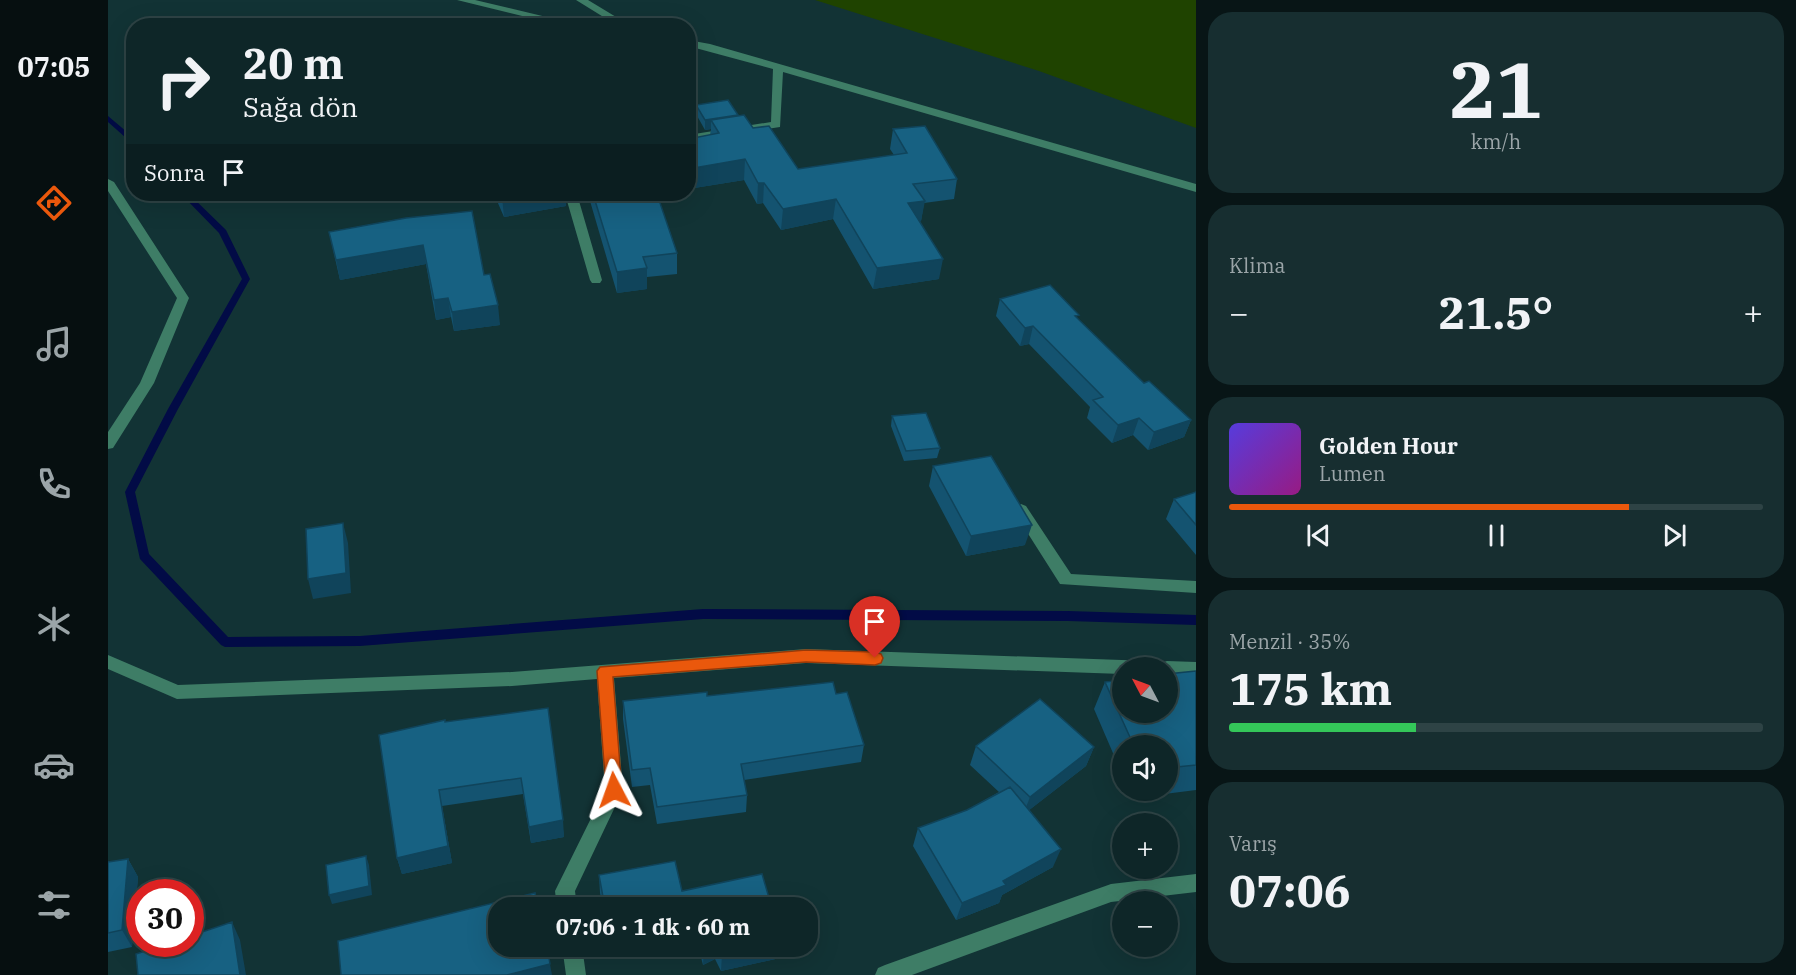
<!DOCTYPE html>
<html lang="tr">
<meta charset="utf-8">
<style>
body{margin:0;font-family:"IBM Plex Serif",serif;background:#172e30;color:#f1f3f6;height:100vh;display:flex;flex-direction:column;font-size:22px;white-space:nowrap}
*{box-sizing:border-box;margin:0}
p{font-size:20px;color:#9ba5a8}
.icon{flex:none;width:33px;height:33px;fill:none;stroke:currentColor;stroke-width:2;stroke-linecap:round;stroke-linejoin:round}
.map{position:relative;flex:1;overflow:hidden}
.panel{display:flex;flex-direction:column;gap:12px;padding:12px;background:#081516;width:600px}
.panel>*{flex:none}
.banner{position:absolute;left:18px;top:18px;width:570px;height:183px;border-radius:24px;box-shadow:0 6px 24px #0002,0 0 0 2px #2e4345;background:#0e2628;color:#f1f3f6;overflow:hidden}
.needle{width:39px;rotate:311deg}
.fabs{position:absolute;left:1004px;top:657px;display:grid;gap:12px}
.fabs a{display:grid;place-items:center;width:66px;height:66px;border-radius:50%;background:#0e2628;box-shadow:0 6px 24px #0002,0 0 0 2px #2e4345;font-size:30px}
.speed{position:absolute;left:18px;top:879px;display:flex;gap:12px;font-size:30px;font-weight:700;text-align:center}
.speed>*{display:grid;place-content:center;width:78px;height:78px;border-radius:50%;background:#0e2628;box-shadow:0 6px 24px #0002,0 0 0 2px #2e4345;line-height:1}
.speed .limit{border:9px solid #d22;background:#fff;color:#111}
.pin{position:absolute;display:grid;place-items:center;width:51px;height:51px;color:#fff;margin:-62px -26px;border-radius:50% 50% 50% 0;rotate:-45deg;box-shadow:0 0 6px #0007}
.pin .icon{rotate:45deg}
.me{position:absolute;width:66px;margin:-33px;rotate:356deg;stroke-linejoin:round;filter:drop-shadow(0 0 4px #0008)}
.turn{display:flex;align-items:center;gap:21px;height:126px;padding:0 18px;font-size:27px}
.turn .icon{width:78px;height:78px;stroke-width:2.5}
.turn b{display:block;font-size:42px;line-height:51px}
.then{display:flex;align-items:center;height:57px;padding:0 18px;background:#0003;gap:12px;font-size:22px}
.big{font-size:45px;font-weight:800;line-height:1.1}
.panel .widget{flex:1;display:flex;flex-direction:column;justify-content:center;gap:9px;min-width:0;padding:0 21px;border-radius:24px;background:#172e30}
.panel .dial{align-items:center;gap:0}
.dial b{font-size:78px;line-height:1}
.song{display:flex;align-items:center;gap:18px}
.cover{width:72px;height:72px;border-radius:9px;background:linear-gradient(135deg,hsl(250 70% 55%),hsl(310 70% 35%))}
.played{height:6px;border-radius:3px;background:linear-gradient(90deg,#ea580c 75%,#2e4345 75%)}
.keys{display:flex;justify-content:space-around;direction:ltr}
.heat{display:flex;justify-content:space-between;align-items:center;font-size:33px;direction:ltr}
.charge{height:9px;border-radius:4px;background:linear-gradient(90deg,#34c759 35%,#2e4345 0)}
.trip{position:absolute;left:380px;top:897px;width:330px;height:60px;border-radius:24px;background:#0e2628;box-shadow:0 6px 24px #0002,0 0 0 2px #2e4345;font-weight:800;line-height:60px;text-align:center}
main{display:flex;flex:1;min-height:0}
.dock{display:flex;flex-direction:column;width:108px;justify-content:space-around;align-items:center;background:#060f10;color:#9ba5a8}
.dock .icon{width:42px;height:42px}
.dock .selected{color:#ea580c}
.dock b{font-size:27px;color:#f1f3f6}
.map>svg:first-child{display:block}
.green{fill:#1f4300}
.lines{fill:none;stroke-linecap:round;stroke-linejoin:round}
.stream{fill:#020b46;fill-rule:evenodd}
.minor{fill:#3e7d66;fill-rule:evenodd}
.wall{fill:#145370}
.shaded-wall{fill:#10445b}
.building{fill:#176182;stroke:#10445b;stroke-width:1.5}
.route{fill:#ea580c;stroke:#983908;stroke-width:1.5}
</style>
<main>
<nav class="dock">
<b>07:05</b>
<svg class="icon selected" aria-label="directions" viewBox="0 0 24 24"><path d="M12 3l9 9-9 9-9-9zM9 14v-3h6M13 9l2 2-2 2"/></svg>
<svg class="icon" aria-label="music" viewBox="0 0 24 24"><path d="M9 18V5l10-2v13"/><circle cx="6" cy="18" r="3"/><circle cx="16" cy="16" r="3"/></svg>
<svg class="icon" aria-label="phone" viewBox="0 0 24 24"><path d="M5 4h4l2 5-3 2q2 4 5 5l2-3 5 2v4C11 20 4 13 5 4z"/></svg>
<svg class="icon" aria-label="climate" viewBox="0 0 24 24"><path d="M12 3v18M4 7l16 10M4 17L20 7"/></svg>
<svg class="icon" aria-label="car" viewBox="0 0 24 24"><path d="M5 17H2v-5l4-1 3-4h7l3 4 3 1v5h-3M9 17h6M6 11h13"/><circle cx="7" cy="17" r="2"/><circle cx="17" cy="17" r="2"/></svg>
<svg class="icon" aria-label="filters" viewBox="0 0 24 24"><path d="M4 7h16M4 17h16"/><circle cx="9" cy="7" r="2"/><circle cx="15" cy="17" r="2"/></svg>
</nav>
<div class="map">
<svg width="1088" height="975" viewBox="0 0 1088 975">
<rect width="100%" height="100%" fill="#123335"/>
<path class="green" d="M 707,0 L 1088,0 L 1088,128 L 931,71 Z"/>
<g class="lines">
<path class="stream" d="M 0,116 L 26,138 L 26,145 L 0,122 Z
M 73,194 L 81,194 L 118,230 L 142,279 L 70,409 L 27,492 L 41,554 L 120,637 L 252,636 L 595,609 L 960,611 L 1088,615 L 1088,625 L 960,621 L 595,619 L 252,646 L 117,647 L 113,645 L 32,559 L 17,492 L 60,409 L 134,279 L 111,233 Z"/>
<path class="minor" d="M 349,0 L 367,0 L 476,26 L 455,26 Z
M 468,0 L 480,0 L 523,26 L 510,26 Z
M 580,40 L 602,44 L 1088,184 L 1088,192 L 675,72 L 672,127 L 580,141 L 580,135 L 663,122 L 665,69 L 580,46 Z
M 0,179 L 6,182 L 81,298 L 46,383 L 5,448 L 0,449 L 0,432 L 32,383 L 69,298 L 0,191 Z
M 457,194 L 469,194 L 494,280 L 492,283 L 484,283 L 482,280 Z
M 913,504 L 918,506 L 963,574 L 1088,581 L 1088,593 L 952,584 L 905,510 L 908,506 Z
M 698,649 L 1042,661 L 1048,663 L 1050,668 L 1014,668 L 1014,674 L 698,663 L 506,678 L 515,790 L 467,891 L 469,908 L 449,908 L 447,891 L 497,790 L 489,679 L 404,686 L 69,699 L 0,669 L 0,655 L 70,685 L 404,672 Z
M 1059,661 L 1088,662 L 1088,676 L 1059,675 L 1059,668 L 1051,668 L 1053,663 Z
M 1088,874 L 1088,892 L 1003,902 L 804,975 L 767,975 L 770,968 L 777,965 L 1003,884 Z
M 454,946 L 474,946 L 478,975 L 458,975 Z"/>
</g>
<path class="wall" d="M 588,105 L 630,115 L 690,169 L 786,155 L 782,149 L 785,129 L 849,179 L 846,199 L 816,203 L 813,221 L 811,222 L 831,279 L 765,289 L 725,219 L 673,230 L 655,203 L 649,204 L 636,180 L 580,189 L 580,139 L 602,135 L 603,129 L 597,130 L 588,114 Z
M 386,194 L 457,194 L 458,206 L 396,217 Z
M 470,194 L 552,194 L 549,194 L 569,253 L 569,274 L 539,277 L 539,289 L 509,293 L 482,201 L 474,203 Z
M 298,218 L 376,275 L 392,325 L 346,331 L 343,317 L 328,320 L 318,264 L 232,280 L 221,232 Z
M 892,299 L 970,319 L 1036,383 L 1083,420 L 1076,437 L 1040,450 L 1025,435 L 1004,443 L 979,418 L 982,407 L 921,344 L 912,346 L 888,316 Z
M 784,416 L 832,448 L 829,458 L 796,461 L 783,426 Z
M 825,466 L 917,545 L 858,556 L 821,486 Z
M 1088,492 L 1088,555 L 1058,519 L 1066,499 Z
M 1088,671 L 1088,790 L 1025,798 L 1021,790 L 1059,790 L 1059,746 L 1014,746 L 1014,774 L 986,709 L 997,682 Z
M 728,694 L 756,745 L 753,762 L 636,780 L 639,795 L 638,812 L 549,824 L 542,785 L 524,787 L 515,719 L 515,701 L 599,696 Z
M 440,708 L 456,837 L 423,843 L 415,794 L 334,806 L 344,863 L 294,874 L 289,858 L 337,722 Z
M 868,746 L 986,747 L 978,766 L 921,810 L 945,867 L 894,895 L 891,903 L 848,920 L 805,846 L 810,828 L 859,810 L 891,792 L 862,765 Z
M 20,859 L 30,877 L 24,947 L 0,952 L 0,862 Z
M 491,875 L 574,891 L 664,908 L 495,908 L 492,893 Z
M 502,946 L 546,946 L 503,955 Z
M 590,946 L 673,946 L 672,958 L 613,971 L 607,959 L 595,965 Z"/>
<path class="shaded-wall" d="M 597,120 L 603,120 L 603,129 L 597,130 Z
M 637,159 L 636,180 L 580,189 L 580,169 Z
M 650,183 L 656,183 L 655,203 L 649,204 Z
M 412,194 L 457,194 L 458,206 L 396,217 L 394,197 Z
M 473,194 L 482,194 L 482,201 L 474,203 Z
M 728,199 L 725,219 L 673,230 L 675,209 Z
M 817,201 L 813,221 L 796,224 L 800,203 Z
M 315,245 L 318,264 L 232,280 L 228,260 Z
M 835,259 L 831,279 L 765,289 L 769,268 Z
M 539,268 L 539,289 L 509,293 L 509,272 Z
M 340,298 L 343,317 L 328,320 L 326,300 Z
M 390,305 L 392,325 L 346,331 L 344,312 Z
M 925,326 L 921,344 L 912,346 L 917,328 Z
M 1031,418 L 1025,435 L 1004,443 L 1010,425 Z
M 1083,420 L 1076,437 L 1040,450 L 1046,432 Z
M 235,523 L 240,543 L 243,593 L 205,599 L 200,579 Z
M 924,525 L 917,545 L 858,556 L 863,536 Z
M 986,747 L 978,766 L 915,815 L 922,797 Z
M 331,790 L 344,863 L 294,874 L 289,858 Z
M 455,820 L 456,837 L 423,843 L 421,827 Z
M 953,849 L 945,867 L 894,895 L 891,903 L 848,920 L 854,903 Z
M 258,856 L 261,865 L 264,895 L 224,904 L 221,895 Z
M 20,859 L 30,877 L 24,947 L 14,930 Z
M 124,922 L 132,940 L 138,975 L 132,975 Z
M 599,946 L 608,946 L 607,959 L 595,965 L 596,948 Z
M 650,946 L 673,946 L 672,958 L 613,971 L 614,954 Z
M 442,964 L 444,975 L 399,975 Z"/>
<path class="building" d="M 620,100 L 630,115 L 597,120 L 588,105 Z
M 636,115 L 645,128 L 661,126 L 690,169 L 799,153 L 785,129 L 817,126 L 849,179 L 805,184 L 817,201 L 800,203 L 835,259 L 769,268 L 728,199 L 675,209 L 656,183 L 650,183 L 637,159 L 580,169 L 580,139 L 611,133 L 603,120 Z
M 392,194 L 412,194 L 394,197 Z
M 485,194 L 549,194 L 569,253 L 535,257 L 539,268 L 509,272 Z
M 364,211 L 376,275 L 382,274 L 390,305 L 344,312 L 340,298 L 326,300 L 315,245 L 228,260 L 221,232 L 298,218 Z
M 942,285 L 971,315 L 967,316 L 1036,383 L 1041,381 L 1083,420 L 1046,432 L 1031,418 L 1010,425 L 985,400 L 995,397 L 925,326 L 917,328 L 892,299 Z
M 818,413 L 832,448 L 798,451 L 784,416 Z
M 883,456 L 924,525 L 863,536 L 825,466 Z
M 1088,492 L 1088,525 L 1066,499 Z
M 235,523 L 238,573 L 200,579 L 198,529 Z
M 1088,671 L 1088,765 L 1059,768 L 1059,746 L 1026,746 L 997,682 L 1014,680 L 1014,712 L 1059,712 L 1059,674 Z
M 725,682 L 728,694 L 739,692 L 756,745 L 633,764 L 639,795 L 549,807 L 542,768 L 524,770 L 515,701 L 599,692 L 599,696 Z
M 932,699 L 986,747 L 922,797 L 868,746 Z
M 440,708 L 455,820 L 421,827 L 413,778 L 331,790 L 340,846 L 289,858 L 271,735 L 337,720 L 337,722 Z
M 902,787 L 953,849 L 895,881 L 898,885 L 854,903 L 810,828 L 859,810 Z
M 258,856 L 261,886 L 221,895 L 218,865 Z
M 20,859 L 14,930 L 0,933 L 0,862 Z
M 567,861 L 574,891 L 654,874 L 664,908 L 497,908 L 491,875 Z
M 427,893 L 430,908 L 390,908 L 390,946 L 439,946 L 442,964 L 399,975 L 233,975 L 230,941 Z
M 124,922 L 132,975 L 30,975 L 28,954 L 59,944 L 82,944 L 82,936 Z
M 611,946 L 650,946 L 614,954 Z"/>
<path class="route" d="M 698,650 L 767,652 L 773,654 L 775,658 L 773,663 L 767,665 L 698,662 L 505,677 L 514,790 L 512,796 L 506,798 L 500,796 L 498,790 L 489,671 L 492,667 Z"/>
</svg>
<div class="fabs">
<a><svg class="needle" viewBox="-14 -14 28 28"><path d="M0-13l5 13h-10z" fill="#e53935"/><path d="M0 13l5-13h-10z" fill="#9ba5a8"/></svg></a>
<a><svg class="icon" aria-label="sound" viewBox="0 0 24 24"><path d="M4 9h4l5-4v14l-5-4H4zM17 9q2 3 0 6"/></svg></a>
<a>+</a>
<a>−</a>
</div>
<div class="speed"><div class="limit">30</div></div>
<div class="pin" style="left:767px;top:658px;background:#d93025"><svg class="icon" aria-label="arrive" viewBox="0 0 24 24"><path d="M6 21V4h12l-3 4 3 4H6"/></svg></div>
<svg class="me" style="left:506px;top:790px" viewBox="-20 -20 40 40"><path d="M0-17L14 15 0 8-14 15z" fill="#ea580c" stroke="#fff" stroke-width="4"/></svg>
<div class="trip">07:06 · 1 dk · 60 m</div>
<div class="banner">
<div class="turn"><svg class="icon" aria-label="right" viewBox="0 0 24 24"><path d="M7 20v-9h11M14 6l5 5-5 5"/></svg><div><b>20 m</b>Sağa dön</div></div>
<div class="then">Sonra<svg class="icon" aria-label="arrive" viewBox="0 0 24 24"><path d="M6 21V4h12l-3 4 3 4H6"/></svg></div>
</div>
</div>
<section class="panel">
<div class="widget dial"><b>21</b><p>km/h</p></div>
<div class="widget"><p>Klima</p>
<div class="heat"><a>−</a><b class="big">21.5°</b><a>+</a></div>
</div>
<div class="widget">
<div class="song"><i class="cover"></i><div><b>Golden Hour</b><p>Lumen</p></div></div>
<div class="played"></div>
<div class="keys"><svg class="icon" aria-label="previous" viewBox="0 0 24 24"><path d="M18 5L8 12l10 7zM5 5v14"/></svg><svg class="icon" aria-label="pause" viewBox="0 0 24 24"><path d="M8 5v14M16 5v14"/></svg><svg class="icon" aria-label="next" viewBox="0 0 24 24"><path d="M6 5l10 7-10 7zM19 5v14"/></svg></div>
</div>
<div class="widget"><p>Menzil · 35%</p><b class="big">175 km</b><div class="charge"></div></div>
<div class="widget"><p>Varış</p><b class="big">07:06</b></div>
</section>
</main>
